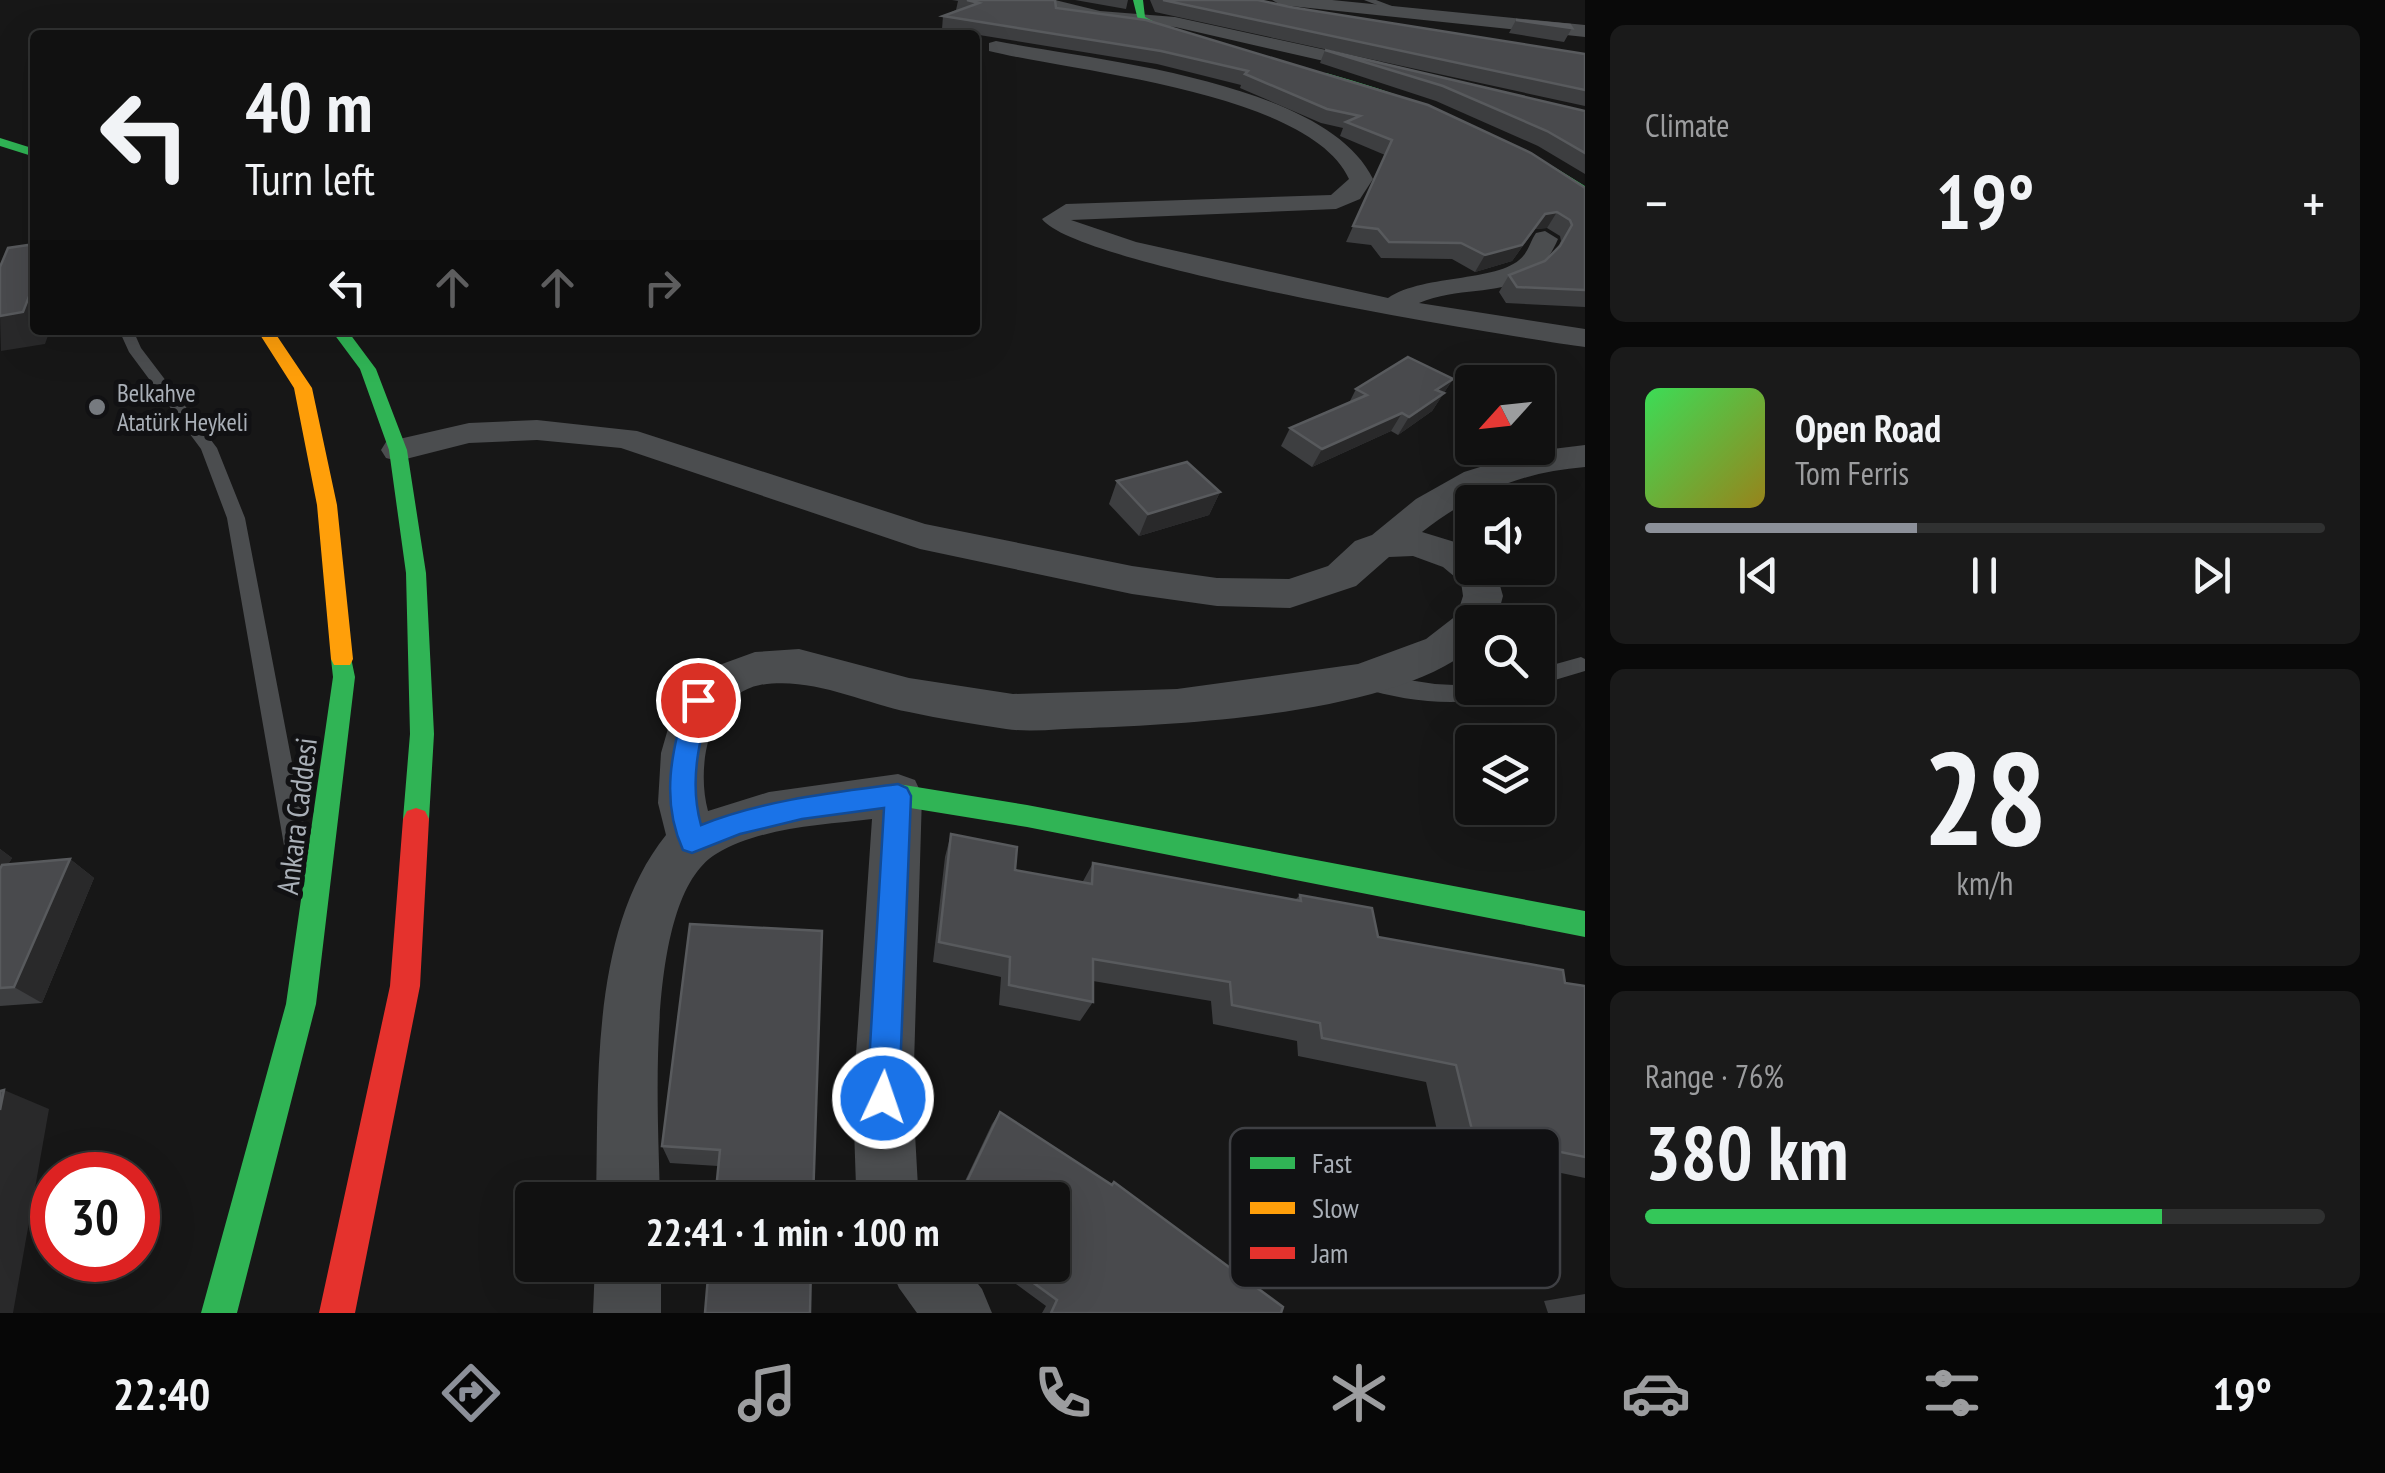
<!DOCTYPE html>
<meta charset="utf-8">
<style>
body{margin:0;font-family:"PT Sans Narrow",sans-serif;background:#1a1a1a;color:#f1f3f6;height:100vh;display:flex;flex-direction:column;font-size:38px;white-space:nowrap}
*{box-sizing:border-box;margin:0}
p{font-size:32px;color:#9c9d9f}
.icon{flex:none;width:55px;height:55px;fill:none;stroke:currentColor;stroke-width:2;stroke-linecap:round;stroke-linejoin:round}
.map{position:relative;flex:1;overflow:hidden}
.drawer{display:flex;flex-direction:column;gap:25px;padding:25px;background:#090909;width:800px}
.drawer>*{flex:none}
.banner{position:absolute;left:30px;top:30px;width:950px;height:305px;border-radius:10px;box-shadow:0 10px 40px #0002,0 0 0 2px #303131;background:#111;color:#f1f3f6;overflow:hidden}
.needle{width:65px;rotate:243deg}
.fabs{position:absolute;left:1455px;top:365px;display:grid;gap:20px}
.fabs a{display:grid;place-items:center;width:100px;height:100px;border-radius:10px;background:#111;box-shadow:0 10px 40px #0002,0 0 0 2px #303131;font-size:50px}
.speed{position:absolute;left:30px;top:1152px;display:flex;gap:20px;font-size:50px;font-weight:700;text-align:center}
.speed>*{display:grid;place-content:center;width:130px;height:130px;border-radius:50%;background:#111;box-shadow:0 10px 40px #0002,0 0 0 2px #303131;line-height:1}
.speed .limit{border:15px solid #d22;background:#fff;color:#111}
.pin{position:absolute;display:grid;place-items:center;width:85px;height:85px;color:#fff;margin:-42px;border:5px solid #fff;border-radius:50%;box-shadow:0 2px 10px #0007}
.me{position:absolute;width:110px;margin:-55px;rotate:3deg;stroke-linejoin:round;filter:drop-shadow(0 0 8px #0008)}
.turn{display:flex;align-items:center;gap:35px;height:210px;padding:0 50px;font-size:45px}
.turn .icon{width:130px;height:130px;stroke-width:2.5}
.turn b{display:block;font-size:70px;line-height:85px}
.lanes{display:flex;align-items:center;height:95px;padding:0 50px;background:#0003;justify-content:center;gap:50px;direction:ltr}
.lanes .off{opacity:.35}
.big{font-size:75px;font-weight:700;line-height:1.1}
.drawer .card{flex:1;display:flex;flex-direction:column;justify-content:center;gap:15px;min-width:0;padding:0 35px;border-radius:15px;background:#1a1a1a}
.drawer .dial{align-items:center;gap:0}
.dial b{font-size:130px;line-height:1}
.song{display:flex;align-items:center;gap:30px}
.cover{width:120px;height:120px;border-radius:15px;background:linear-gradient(135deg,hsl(130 70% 55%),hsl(50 70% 35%))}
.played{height:10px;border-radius:5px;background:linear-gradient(90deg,#8c9099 40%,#303131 40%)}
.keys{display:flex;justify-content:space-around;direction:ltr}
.heat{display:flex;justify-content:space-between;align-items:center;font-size:55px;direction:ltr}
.charge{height:15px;border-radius:8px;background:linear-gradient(90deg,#34c759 76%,#303131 0)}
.trip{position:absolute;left:515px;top:1182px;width:555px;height:100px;border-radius:10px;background:#111;box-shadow:0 10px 40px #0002,0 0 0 2px #303131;font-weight:700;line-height:100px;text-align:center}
.tab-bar{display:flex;height:160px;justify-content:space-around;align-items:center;background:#070707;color:#9c9d9f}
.tab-bar .icon{width:70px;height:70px}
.tab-bar .selected{color:#8c9099}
.tab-bar b{font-size:45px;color:#f1f3f6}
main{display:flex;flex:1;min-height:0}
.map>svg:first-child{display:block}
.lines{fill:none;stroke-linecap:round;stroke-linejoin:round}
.lane{fill:#4b4d4f;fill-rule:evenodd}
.street{fill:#4b4d4f;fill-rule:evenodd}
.fast{fill:#30b455;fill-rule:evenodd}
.slow{fill:#ff9f0a;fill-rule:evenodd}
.jam{fill:#e5322d;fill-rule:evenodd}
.wall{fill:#3d3e40}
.shaded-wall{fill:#29292a}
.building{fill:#494a4d;stroke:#585a5d;stroke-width:2.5}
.route{fill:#1a73e8;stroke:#114b97;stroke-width:2.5}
.poi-dot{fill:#767a7f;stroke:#111113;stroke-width:4}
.labels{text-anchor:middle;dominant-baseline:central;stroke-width:10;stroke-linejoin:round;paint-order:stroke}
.far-poi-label{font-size:25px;fill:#a9afb7;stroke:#111113;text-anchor:start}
.street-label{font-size:30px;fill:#a9afb7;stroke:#111113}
.key{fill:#111113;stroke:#3f4044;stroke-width:2.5}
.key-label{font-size:28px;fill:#a9afb7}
</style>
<main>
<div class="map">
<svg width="1585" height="1313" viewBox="0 0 1585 1313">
<rect width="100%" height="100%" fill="#171717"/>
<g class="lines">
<path class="lane" d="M 1364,0 L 1376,0 L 1405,11 L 1398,13 Z
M 119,330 L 133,330 L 141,348 L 217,448 L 245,518 L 309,851 L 305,858 L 297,862 L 289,858 L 285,851 L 227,518 L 201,449 L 129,352 Z
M 1581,657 L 1585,659 L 1585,671 L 1538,685 L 1538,669 Z
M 1369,674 L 1435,684 L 1511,688 L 1508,694 C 1463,708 1407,702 1362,688 L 1359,682 L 1362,676 Z"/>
<path class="street" d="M 1024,0 L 1055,0 L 1100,11 L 1175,17 L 1381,62 L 1391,68 L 1381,74 L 1175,27 L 1100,21 Z
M 1272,0 L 1332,0 L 1585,25 L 1585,37 L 1281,5 Z
M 996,41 C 1094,60 1326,81 1373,179 L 1360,199 L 1336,209 L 1071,220 L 1136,242 L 1388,298 C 1425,273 1503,283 1524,255 C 1529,249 1531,240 1536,233 L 1545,231 L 1558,239 C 1529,307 1474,280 1419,303 L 1585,329 L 1585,347 C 1506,336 1078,267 1042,219 L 1066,204 L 1331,195 L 1349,179 C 1310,92 1074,72 989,51 L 989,43 Z
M 537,420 L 637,431 L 925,524 L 1132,566 L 1217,578 L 1289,579 L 1328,566 L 1355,541 L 1372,535 L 1416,499 L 1464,472 L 1528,452 L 1585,445 L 1585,467 C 1522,472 1472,493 1422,532 L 1471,547 L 1472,568 L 1495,568 L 1503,596 L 1496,622 L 1472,622 L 1472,648 C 1394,713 1192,724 1090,728 C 1063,728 1033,733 1006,729 C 974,724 941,719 909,712 C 860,702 811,676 760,685 C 708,695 696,767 708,811 L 769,792 L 898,774 L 915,780 L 922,795 L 913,1098 L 918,1187 L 924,1200 L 860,1200 L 856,1187 L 853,1098 L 872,819 C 822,825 761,827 716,854 C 642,899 659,1123 660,1200 L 596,1200 C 599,1085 589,931 666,835 L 658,803 L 661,753 L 676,701 L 682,689 L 711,668 L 755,652 L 799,649 L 909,678 L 1013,694 L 1177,689 L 1358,664 L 1426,639 L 1457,615 L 1463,596 L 1461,582 L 1443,567 L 1413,556 L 1389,557 L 1356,586 L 1290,608 L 1217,606 L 1132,594 L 920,549 L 621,448 L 537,440 L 469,443 L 398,461 L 386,458 L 381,450 L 386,442 L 469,423 Z
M 595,1265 L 661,1265 L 661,1313 L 593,1313 Z
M 889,1265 L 963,1265 L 982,1289 L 992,1313 L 917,1313 L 899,1288 Z"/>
<path class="fast" d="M 1133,0 L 1143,0 L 1145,17 L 1162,26 L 1219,44 L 1214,47 L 1156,30 L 1138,20 Z
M 1326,73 C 1418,98 1505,135 1585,186 L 1585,196 L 1520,157 L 1456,126 L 1322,78 Z
M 0,138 L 35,149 L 35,157 L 0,146 Z
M 331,330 L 347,330 L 376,369 L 407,450 L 426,573 L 434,734 L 429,819 L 425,827 L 416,830 L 407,827 L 403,819 L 410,734 L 406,573 L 389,450 L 360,369 Z
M 342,650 L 350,653 L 355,677 L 316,1004 L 237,1313 L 201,1313 L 286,1004 L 333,677 L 331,659 L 334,653 Z
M 898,784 L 1027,805 L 1585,911 L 1585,937 L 1027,827 L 898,806 L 889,803 L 885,795 L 889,787 Z"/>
<path class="slow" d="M 257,330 L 273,330 L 312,388 L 337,505 L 353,659 L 350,665 L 334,665 L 331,659 L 317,505 L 294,388 Z"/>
<path class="jam" d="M 416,808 L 425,811 L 429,819 L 420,986 L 355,1313 L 319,1313 L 390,986 L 403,819 L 407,811 Z"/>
</g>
<path class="wall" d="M 952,0 L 1055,0 L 1056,8 L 1146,20 L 1585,188 L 1585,307 L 1506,303 L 1499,292 L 1509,275 L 1545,261 L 1557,249 L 1561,241 L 1560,236 L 1547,228 L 1535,229 L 1512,261 L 1475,272 L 1452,259 L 1381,258 L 1371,245 L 1346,242 L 1385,155 L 1340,136 L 1343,128 L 1321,123 L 1240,88 L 1241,85 L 1157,64 L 942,29 L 943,16 L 956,10 L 958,1 Z
M 1075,0 L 1128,0 L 1126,9 Z
M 1150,0 L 1258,0 L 1290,7 L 1585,54 L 1585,106 L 1155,12 Z
M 1516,20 L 1572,28 L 1564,42 L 1509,33 Z
M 1325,50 L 1585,111 L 1585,174 L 1538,146 L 1436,101 L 1320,63 Z
M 1453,379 L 1432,411 L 1398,435 L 1391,431 L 1312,467 L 1281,446 L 1290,428 L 1349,403 L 1356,389 Z
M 1117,481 L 1220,492 L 1209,515 L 1139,536 L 1109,504 Z
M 951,834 L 1015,870 L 1082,883 L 1093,863 L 1295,900 L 1300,895 L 1378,937 L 1565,983 L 1585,986 L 1585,1178 L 1441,1148 L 1426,1082 L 1298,1056 L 1297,1041 L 1213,1024 L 1211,1001 L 1093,981 L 1093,1002 L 1080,1021 L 999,1005 L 1001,977 L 933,962 L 945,857 Z
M 0,849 L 12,858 L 8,864 L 70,859 L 94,878 L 42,1003 L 0,1006 Z
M 822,931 L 718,1166 L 670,1163 L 662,1146 Z
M 1000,1112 L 1111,1184 L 1114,1182 L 1281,1313 L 1042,1313 L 1046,1306 L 990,1265 L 1052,1265 L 1052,1200 L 956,1200 L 992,1124 Z
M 1585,1294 L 1585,1313 L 1548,1313 L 1544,1301 Z"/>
<path class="shaded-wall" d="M 1557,212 L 1547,228 L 1535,229 L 1512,261 L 1475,272 L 1485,255 L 1545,214 Z
M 35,281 L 35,330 L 50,330 L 45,344 L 1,351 L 0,316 Z
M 1453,379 L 1432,411 L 1398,435 L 1409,417 L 1436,390 Z
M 1402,413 L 1391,431 L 1312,467 L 1322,449 Z
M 1220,492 L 1209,515 L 1139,536 L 1148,514 Z
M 0,849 L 12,858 L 0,879 Z
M 70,859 L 94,878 L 42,1003 L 14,987 Z
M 4,1090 L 49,1109 L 13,1313 L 0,1313 L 0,1110 Z"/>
<path class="building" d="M 967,0 L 1055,0 L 1056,8 L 1146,20 L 1428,105 L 1531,153 L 1585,188 L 1585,290 L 1517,287 L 1509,275 L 1545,261 L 1560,246 L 1572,225 L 1570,220 L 1557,212 L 1545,214 L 1522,245 L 1485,255 L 1461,243 L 1389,242 L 1378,229 L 1353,226 L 1392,140 L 1346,122 L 1360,116 L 1327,109 L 1245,74 L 1248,71 L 1161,51 L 943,16 L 979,3 Z
M 1163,0 L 1258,0 L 1290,7 L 1585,54 L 1585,90 Z
M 1516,20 L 1570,25 L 1572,28 Z
M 1325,50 L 1585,111 L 1585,153 L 1547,131 L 1443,86 Z
M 35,244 L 35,281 L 23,312 L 0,316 L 0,267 L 8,248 Z
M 1408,357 L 1453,379 L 1436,390 L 1444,393 L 1409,417 L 1402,413 L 1322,449 L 1290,428 L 1367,395 L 1356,389 Z
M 1187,462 L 1220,492 L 1148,514 L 1117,481 Z
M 951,834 L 1017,847 L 1015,870 L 1092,884 L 1093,863 L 1301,901 L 1300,895 L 1372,908 L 1378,937 L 1563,970 L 1565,983 L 1585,986 L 1585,1157 L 1473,1134 L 1456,1065 L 1322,1038 L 1320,1023 L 1232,1005 L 1230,982 L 1093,959 L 1093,1002 L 1009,985 L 1010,957 L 939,942 Z
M 70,859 L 14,987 L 0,988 L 0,869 L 2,865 Z
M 690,924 L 822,931 L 813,1200 L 715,1200 L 720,1150 L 662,1146 Z
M 4,1090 L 0,1110 L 0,1091 Z
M 1000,1112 L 1112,1185 L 1114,1182 L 1283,1307 L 1281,1313 L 1051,1313 L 1057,1300 L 1009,1265 L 1052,1265 L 1052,1200 L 958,1200 Z
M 709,1265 L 811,1265 L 810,1313 L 705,1313 Z"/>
<path class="route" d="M 698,691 L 706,694 L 710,700 C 699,743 689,782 701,825 C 764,800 830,793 898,784 L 907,788 L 911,796 L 899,1098 L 895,1110 L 883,1114 L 872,1110 L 867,1098 L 884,808 L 802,819 L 740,834 L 692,853 L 683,850 C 660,800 672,751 686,700 L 689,694 Z"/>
<circle class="poi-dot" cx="97" cy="407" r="10"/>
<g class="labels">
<g class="far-poi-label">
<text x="117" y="393">Belkahve<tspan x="117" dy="29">Atatürk Heykeli</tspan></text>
</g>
<g class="street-label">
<text transform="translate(296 816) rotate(-83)">Ankara Caddesi</text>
</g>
</g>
<rect x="1230" y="1128" width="330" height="160" rx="15" class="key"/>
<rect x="1250" y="1157" width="45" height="12" fill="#30b455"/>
<rect x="1250" y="1202" width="45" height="12" fill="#ff9f0a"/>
<rect x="1250" y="1247" width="45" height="12" fill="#e5322d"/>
<g class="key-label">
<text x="1312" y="1173">Fast</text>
<text x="1312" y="1218">Slow</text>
<text x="1312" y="1263">Jam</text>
</g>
</svg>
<div class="fabs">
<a><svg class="needle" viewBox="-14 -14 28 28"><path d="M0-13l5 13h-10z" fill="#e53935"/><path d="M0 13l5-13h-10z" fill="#9c9d9f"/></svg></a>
<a><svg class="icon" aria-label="sound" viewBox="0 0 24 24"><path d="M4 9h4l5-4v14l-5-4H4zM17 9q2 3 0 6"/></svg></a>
<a><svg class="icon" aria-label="search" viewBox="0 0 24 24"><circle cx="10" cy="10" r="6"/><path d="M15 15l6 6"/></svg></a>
<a><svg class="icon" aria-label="layers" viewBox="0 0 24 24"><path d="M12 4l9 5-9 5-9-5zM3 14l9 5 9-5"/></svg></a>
</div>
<div class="speed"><div class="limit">30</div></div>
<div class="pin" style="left:698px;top:700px;background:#d93025"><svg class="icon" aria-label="arrive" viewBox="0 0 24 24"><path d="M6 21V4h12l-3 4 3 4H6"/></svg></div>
<svg class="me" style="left:883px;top:1098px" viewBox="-20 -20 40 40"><circle r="17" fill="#1a73e8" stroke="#fff" stroke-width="3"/><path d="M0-11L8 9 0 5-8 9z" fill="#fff"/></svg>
<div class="trip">22:41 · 1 min · 100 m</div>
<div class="banner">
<div class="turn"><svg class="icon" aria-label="left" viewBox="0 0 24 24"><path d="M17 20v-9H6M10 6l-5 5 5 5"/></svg><div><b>40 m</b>Turn left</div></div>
<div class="lanes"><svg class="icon" aria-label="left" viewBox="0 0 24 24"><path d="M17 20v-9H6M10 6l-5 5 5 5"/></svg><svg class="icon off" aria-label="ahead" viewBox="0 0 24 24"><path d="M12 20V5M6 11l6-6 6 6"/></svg><svg class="icon off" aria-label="ahead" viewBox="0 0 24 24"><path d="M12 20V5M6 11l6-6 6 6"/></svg><svg class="icon off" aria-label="right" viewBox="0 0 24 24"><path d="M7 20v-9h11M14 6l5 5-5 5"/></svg></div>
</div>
</div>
<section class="drawer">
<div class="card"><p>Climate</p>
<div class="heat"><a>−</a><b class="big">19°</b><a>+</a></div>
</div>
<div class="card">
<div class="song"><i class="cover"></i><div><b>Open Road</b><p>Tom Ferris</p></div></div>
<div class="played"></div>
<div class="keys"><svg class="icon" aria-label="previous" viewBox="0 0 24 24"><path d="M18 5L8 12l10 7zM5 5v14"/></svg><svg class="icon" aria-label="pause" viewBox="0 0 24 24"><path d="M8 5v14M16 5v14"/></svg><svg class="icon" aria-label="next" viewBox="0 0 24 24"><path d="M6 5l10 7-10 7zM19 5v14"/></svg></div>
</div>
<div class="card dial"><b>28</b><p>km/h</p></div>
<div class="card"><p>Range · 76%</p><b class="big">380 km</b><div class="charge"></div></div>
</section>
</main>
<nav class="tab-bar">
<b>22:40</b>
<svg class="icon selected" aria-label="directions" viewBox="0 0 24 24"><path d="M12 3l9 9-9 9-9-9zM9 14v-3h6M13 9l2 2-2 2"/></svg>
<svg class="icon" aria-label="music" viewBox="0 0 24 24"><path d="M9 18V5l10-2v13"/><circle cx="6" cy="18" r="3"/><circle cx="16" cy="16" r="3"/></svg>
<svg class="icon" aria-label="phone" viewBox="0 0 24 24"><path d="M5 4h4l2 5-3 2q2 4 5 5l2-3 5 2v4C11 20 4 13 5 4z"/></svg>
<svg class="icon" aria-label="climate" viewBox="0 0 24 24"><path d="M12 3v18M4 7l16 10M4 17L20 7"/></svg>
<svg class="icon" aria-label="car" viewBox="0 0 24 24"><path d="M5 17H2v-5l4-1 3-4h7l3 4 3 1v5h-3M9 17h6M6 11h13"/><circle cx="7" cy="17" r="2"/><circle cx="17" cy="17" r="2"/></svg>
<svg class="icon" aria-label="filters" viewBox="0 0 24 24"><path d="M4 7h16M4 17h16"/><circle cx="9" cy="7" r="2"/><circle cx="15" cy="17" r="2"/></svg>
<b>19°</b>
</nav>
